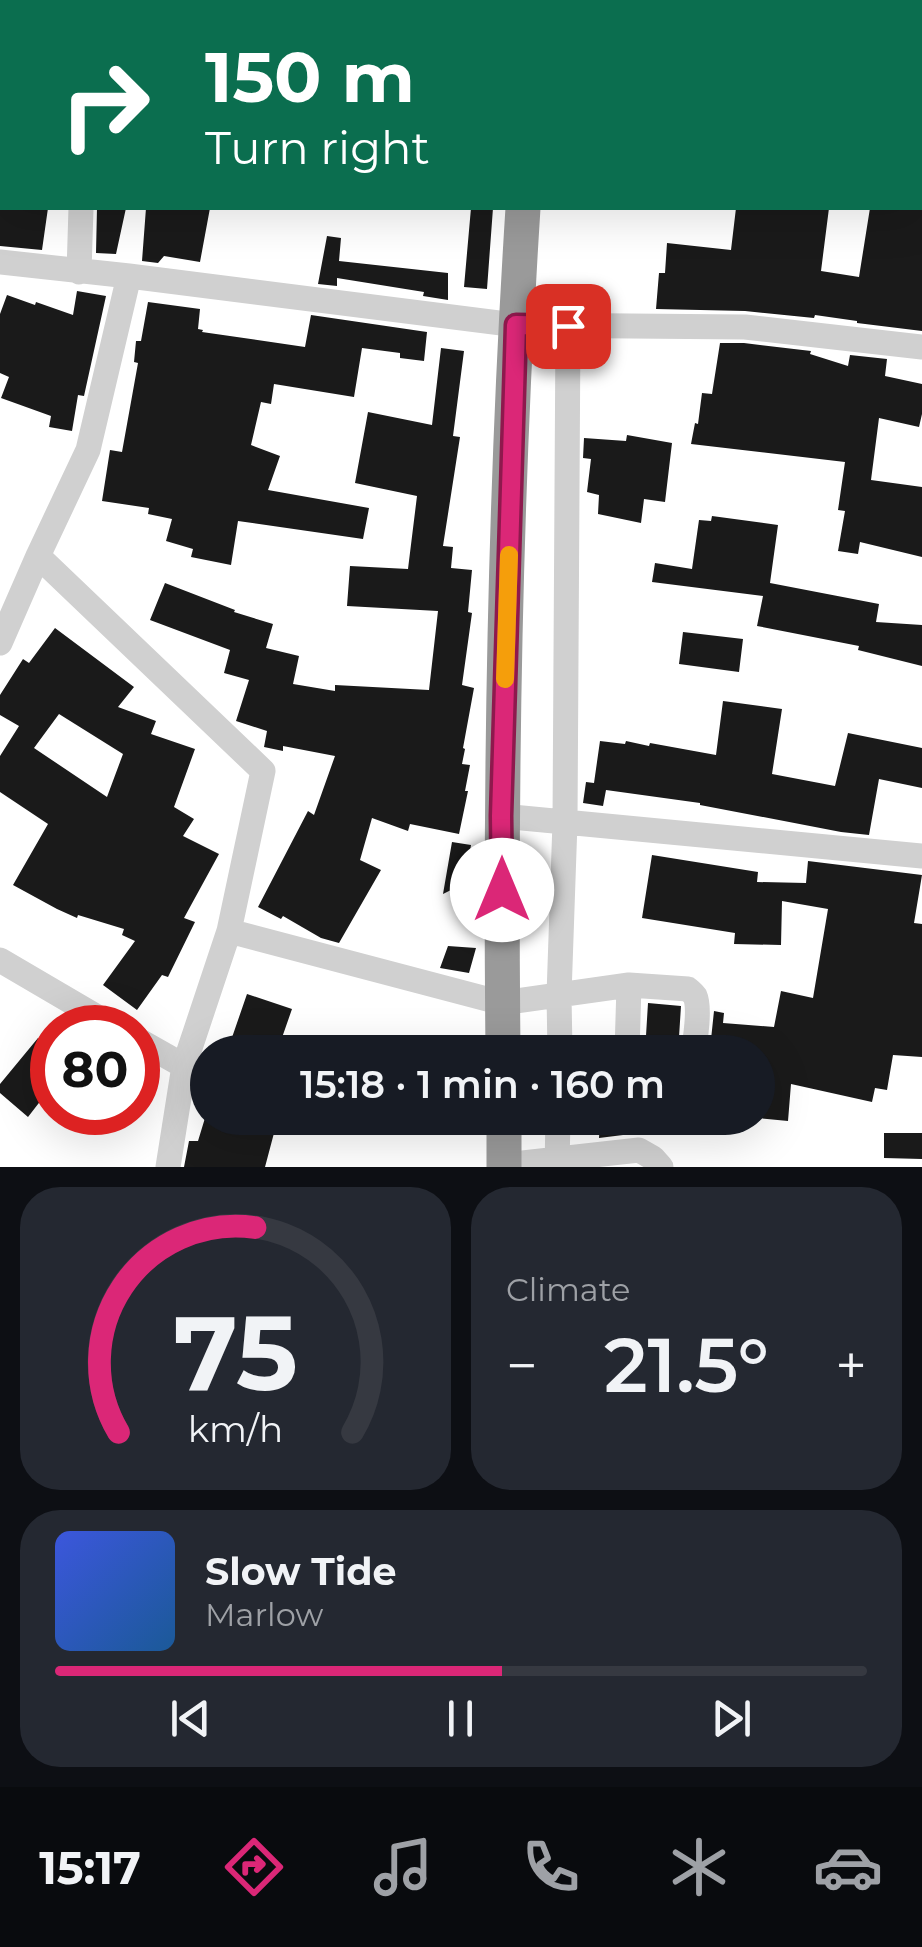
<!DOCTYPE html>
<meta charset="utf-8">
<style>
body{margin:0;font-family:Montserrat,sans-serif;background:#242831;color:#f1f3f6;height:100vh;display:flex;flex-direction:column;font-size:38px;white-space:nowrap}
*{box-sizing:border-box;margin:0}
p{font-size:32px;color:#9ea1a6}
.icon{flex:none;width:55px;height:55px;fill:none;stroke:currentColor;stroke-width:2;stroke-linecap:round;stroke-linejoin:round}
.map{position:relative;height:1167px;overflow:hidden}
.panel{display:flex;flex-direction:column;gap:20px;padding:20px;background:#0d0f14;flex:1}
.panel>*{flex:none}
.guide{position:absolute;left:0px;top:0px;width:922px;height:210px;box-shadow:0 10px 40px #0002;background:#0b6e4f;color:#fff;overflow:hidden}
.speed{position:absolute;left:30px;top:1005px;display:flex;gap:20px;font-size:50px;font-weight:700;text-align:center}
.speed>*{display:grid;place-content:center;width:130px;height:130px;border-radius:50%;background:#171b24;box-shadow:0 10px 40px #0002;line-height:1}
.speed .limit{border:15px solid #d22;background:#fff;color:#111}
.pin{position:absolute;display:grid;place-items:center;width:85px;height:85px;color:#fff;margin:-42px;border-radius:20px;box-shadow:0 5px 15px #0006}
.me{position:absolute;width:110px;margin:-55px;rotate:0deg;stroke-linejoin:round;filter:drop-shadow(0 0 8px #0008)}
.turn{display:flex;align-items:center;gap:35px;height:210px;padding:0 40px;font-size:45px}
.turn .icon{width:130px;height:130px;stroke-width:2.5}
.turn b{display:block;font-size:70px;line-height:85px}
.big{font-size:75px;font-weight:600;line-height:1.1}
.panel .tile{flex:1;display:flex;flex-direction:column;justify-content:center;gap:15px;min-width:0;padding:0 35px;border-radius:40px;background:#242831}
.panel .dial{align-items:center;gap:0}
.dial svg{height:260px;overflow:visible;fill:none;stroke:#363941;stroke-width:7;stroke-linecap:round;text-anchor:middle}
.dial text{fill:#f1f3f6;stroke:none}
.song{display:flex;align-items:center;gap:30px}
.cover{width:120px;height:120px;border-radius:15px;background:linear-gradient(135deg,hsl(230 70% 55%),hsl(210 70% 35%))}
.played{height:10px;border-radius:5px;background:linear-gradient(90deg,#db2777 55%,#363941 55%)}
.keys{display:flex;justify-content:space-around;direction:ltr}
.heat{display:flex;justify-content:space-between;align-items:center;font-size:55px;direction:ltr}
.panel .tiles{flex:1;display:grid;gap:20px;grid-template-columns:1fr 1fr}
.tile:last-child{grid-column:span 2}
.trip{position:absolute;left:190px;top:1035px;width:585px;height:100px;border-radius:50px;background:#171b24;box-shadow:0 10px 40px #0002;font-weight:600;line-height:100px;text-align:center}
.tabs{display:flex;height:160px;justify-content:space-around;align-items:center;background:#090b0e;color:#9ea1a6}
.tabs .icon{width:70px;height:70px}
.tabs .on{color:#db2777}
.tabs b{font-size:45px;color:#f1f3f6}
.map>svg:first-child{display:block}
.building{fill:#1a1a1a;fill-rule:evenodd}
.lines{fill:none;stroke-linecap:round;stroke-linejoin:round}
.minor{stroke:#d0d0d0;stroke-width:25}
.highway{stroke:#9a9a9a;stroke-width:35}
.route-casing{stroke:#8e194d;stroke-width:25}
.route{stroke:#db2777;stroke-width:18}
.slow{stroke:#f59e0b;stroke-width:18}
</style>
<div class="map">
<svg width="922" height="1167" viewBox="0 0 922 1167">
<rect width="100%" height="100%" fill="#fff"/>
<path class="building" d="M 0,208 L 48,208 L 42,250 L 0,246 Z
M 97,208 L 126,208 L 116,254 L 96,253 Z
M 146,208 L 210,208 L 200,262 L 164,256 L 158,263 L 142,261 Z
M 471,208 L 493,208 L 487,289 L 464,287 Z
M 736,208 L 829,208 L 821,271 L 859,277 L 870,208 L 922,208 L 922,331 L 857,323 L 857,321 L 815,315 L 814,318 L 745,311 L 656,309 L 659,273 L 665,273 L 667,243 L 731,250 Z
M 327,236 L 341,238 L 339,261 L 448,273 L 448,300 L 423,296 L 424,292 L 337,278 L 337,286 L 318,284 Z
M 77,291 L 106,296 L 84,396 L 78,395 L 72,431 L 49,427 L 51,416 L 1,398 L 9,377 L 0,373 L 0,314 L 7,295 L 35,305 L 36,302 L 73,315 Z
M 148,302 L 200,309 L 198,329 L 203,330 L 202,332 L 305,347 L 311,315 L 427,332 L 424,361 L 400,358 L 400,353 L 362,348 L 354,397 L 274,384 L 271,404 L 261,402 L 251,445 L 280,456 L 268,490 L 369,508 L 363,539 L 238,521 L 231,565 L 191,557 L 193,549 L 166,541 L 172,519 L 148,514 L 149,508 L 102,501 L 110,450 L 122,452 L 138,363 L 134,362 L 136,341 L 141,341 Z
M 720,343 L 744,343 L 811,351 L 810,354 L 848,366 L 850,355 L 887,359 L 885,376 L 922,384 L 922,414 L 919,427 L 879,418 L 871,480 L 922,487 L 922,557 L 860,542 L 858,554 L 838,551 L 845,511 L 838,510 L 845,462 L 691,444 L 695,423 L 698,424 L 702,393 L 712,394 Z
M 441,348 L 464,351 L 453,436 L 460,437 L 443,546 L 453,547 L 451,568 L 472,570 L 468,612 L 472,613 L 462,685 L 474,688 L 463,748 L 465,749 L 462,764 L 470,765 L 465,791 L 468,791 L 459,834 L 410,824 L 408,831 L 372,818 L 360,860 L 381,870 L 339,943 L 321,938 L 283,916 L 281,919 L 258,907 L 308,811 L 314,815 L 335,756 L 283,746 L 283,751 L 264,747 L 267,731 L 236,721 L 249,680 L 224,673 L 230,650 L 150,620 L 165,583 L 235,610 L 234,612 L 273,624 L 266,648 L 299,656 L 293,684 L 335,691 L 335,685 L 429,690 L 438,611 L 347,606 L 350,566 L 408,569 L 417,496 L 355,483 L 368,412 L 432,425 Z
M 627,435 L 672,443 L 665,502 L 644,499 L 641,523 L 598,514 L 599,495 L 587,492 L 591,459 L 583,458 L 584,438 L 626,441 Z
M 712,516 L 778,525 L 770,583 L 879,604 L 876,622 L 922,625 L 922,666 L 858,650 L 859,646 L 757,626 L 763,596 L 652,582 L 655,563 L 692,569 L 699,520 L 711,521 Z
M 55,628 L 134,687 L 118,707 L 156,721 L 151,734 L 195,749 L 174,807 L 194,819 L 183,836 L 219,854 L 184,918 L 195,922 L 168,977 L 162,975 L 137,1010 L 103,985 L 135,941 L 122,935 L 124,929 L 78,915 L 77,918 L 57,909 L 13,885 L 48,824 L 0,792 L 0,756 L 19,726 L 0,715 L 0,695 L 23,659 L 29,663 ZM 59,714 L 123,754 L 107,797 L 34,748 Z
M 683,632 L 743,639 L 739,672 L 679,664 Z
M 723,701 L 782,709 L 772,774 L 835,786 L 848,733 L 922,748 L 922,788 L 879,779 L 869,835 L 841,832 L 700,805 L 700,803 L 606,790 L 603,806 L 583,803 L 586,782 L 594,783 L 600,741 L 625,744 L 626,741 L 649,746 L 650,743 L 716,755 Z
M 452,842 L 471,845 L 465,883 L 443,894 Z
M 652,855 L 758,872 L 757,882 L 806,883 L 808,861 L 922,875 L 914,923 L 922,924 L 922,1057 L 893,1055 L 887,1090 L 875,1088 L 872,1102 L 791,1084 L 788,1121 L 758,1118 L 758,1052 L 732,1052 L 710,1049 L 714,1011 L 724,1013 L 723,1023 L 774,1027 L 781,991 L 813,998 L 828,909 L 782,901 L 781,945 L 734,944 L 735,933 L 642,918 Z
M 448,946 L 476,948 L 469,973 L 440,968 Z
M 247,994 L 292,1009 L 277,1052 L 227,1052 Z
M 648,1003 L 681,1006 L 679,1037 L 678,1043 L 672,1042 L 671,1052 L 645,1052 Z
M 38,1038 L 52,1050 L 52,1086 L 28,1117 L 0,1093 L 0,1084 Z
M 205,1118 L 278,1118 L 265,1167 L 184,1167 L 189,1141 L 198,1141 Z
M 600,1118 L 624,1118 L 623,1135 L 599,1138 Z
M 884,1133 L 922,1133 L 922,1159 L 884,1158 Z"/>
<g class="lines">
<path class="minor" d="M 87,2 L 87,0
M 0,23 L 2,23
M 0,262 L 129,276 L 516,325 L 745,327 L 922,347
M 79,272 L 81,208
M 38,556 L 263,771 L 229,931 L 184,1066 L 168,1167
M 0,643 L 38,556 L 88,450 L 129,276
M 501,816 L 922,856
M 229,931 L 502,1003 L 629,985 L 688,989 C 690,991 693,993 695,996 C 700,1007 696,1041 692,1052
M 0,960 L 116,1028
M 138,1040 L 184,1066
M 560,1052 L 559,995 L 565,822 L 568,325
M 627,1052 L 629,985
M 504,1165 L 639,1150 L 653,1158 L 661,1167
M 557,1167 L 558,1118"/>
<path class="highway" d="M 536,2 L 536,0
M 503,1052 C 500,771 505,489 523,208
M 504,1118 L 504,1167"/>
</g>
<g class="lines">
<g class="route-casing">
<path id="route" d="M 502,890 L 501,816 L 516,325 L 568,326"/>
</g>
<use href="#route" class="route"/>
<path class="slow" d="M 505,679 L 509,555"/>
</g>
</svg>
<div class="speed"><div class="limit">80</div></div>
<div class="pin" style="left:568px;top:326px;background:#d93025"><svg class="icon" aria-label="arrive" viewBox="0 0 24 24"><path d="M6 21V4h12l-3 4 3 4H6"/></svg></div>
<svg class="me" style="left:502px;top:890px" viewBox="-20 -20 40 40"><circle r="19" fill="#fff"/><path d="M0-13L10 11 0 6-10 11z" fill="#db2777"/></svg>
<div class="trip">15:18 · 1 min · 160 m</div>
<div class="guide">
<div class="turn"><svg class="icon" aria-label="right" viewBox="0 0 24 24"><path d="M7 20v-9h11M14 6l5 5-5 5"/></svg><div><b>150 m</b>Turn right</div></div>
</div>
</div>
<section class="panel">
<div class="tiles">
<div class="tile dial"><svg viewBox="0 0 100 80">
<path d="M14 69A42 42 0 1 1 86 69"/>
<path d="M14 69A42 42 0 0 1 56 6" stroke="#db2777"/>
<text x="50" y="56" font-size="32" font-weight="700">75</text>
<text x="50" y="72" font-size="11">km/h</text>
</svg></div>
<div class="tile"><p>Climate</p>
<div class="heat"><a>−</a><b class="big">21.5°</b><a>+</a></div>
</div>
<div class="tile">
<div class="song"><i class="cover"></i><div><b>Slow Tide</b><p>Marlow</p></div></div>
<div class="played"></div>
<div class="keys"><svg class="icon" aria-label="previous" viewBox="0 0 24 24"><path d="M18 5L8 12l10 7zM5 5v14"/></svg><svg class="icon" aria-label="pause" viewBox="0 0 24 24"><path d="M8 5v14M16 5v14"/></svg><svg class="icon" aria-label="next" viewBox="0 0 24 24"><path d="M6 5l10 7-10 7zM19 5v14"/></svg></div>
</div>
</div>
</section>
<nav class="tabs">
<b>15:17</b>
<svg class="icon on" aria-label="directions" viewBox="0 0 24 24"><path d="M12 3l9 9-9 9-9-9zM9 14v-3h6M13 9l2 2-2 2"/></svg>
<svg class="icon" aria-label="music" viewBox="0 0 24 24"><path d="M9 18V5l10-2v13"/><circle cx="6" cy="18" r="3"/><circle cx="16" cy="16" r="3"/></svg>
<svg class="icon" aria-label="phone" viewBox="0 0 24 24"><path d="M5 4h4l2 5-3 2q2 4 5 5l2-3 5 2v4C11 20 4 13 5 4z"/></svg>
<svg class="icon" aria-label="climate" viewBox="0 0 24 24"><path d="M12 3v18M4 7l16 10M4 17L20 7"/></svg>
<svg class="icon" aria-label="car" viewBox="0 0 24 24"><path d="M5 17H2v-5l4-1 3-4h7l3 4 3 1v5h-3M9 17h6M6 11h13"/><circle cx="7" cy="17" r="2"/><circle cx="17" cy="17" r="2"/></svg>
</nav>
